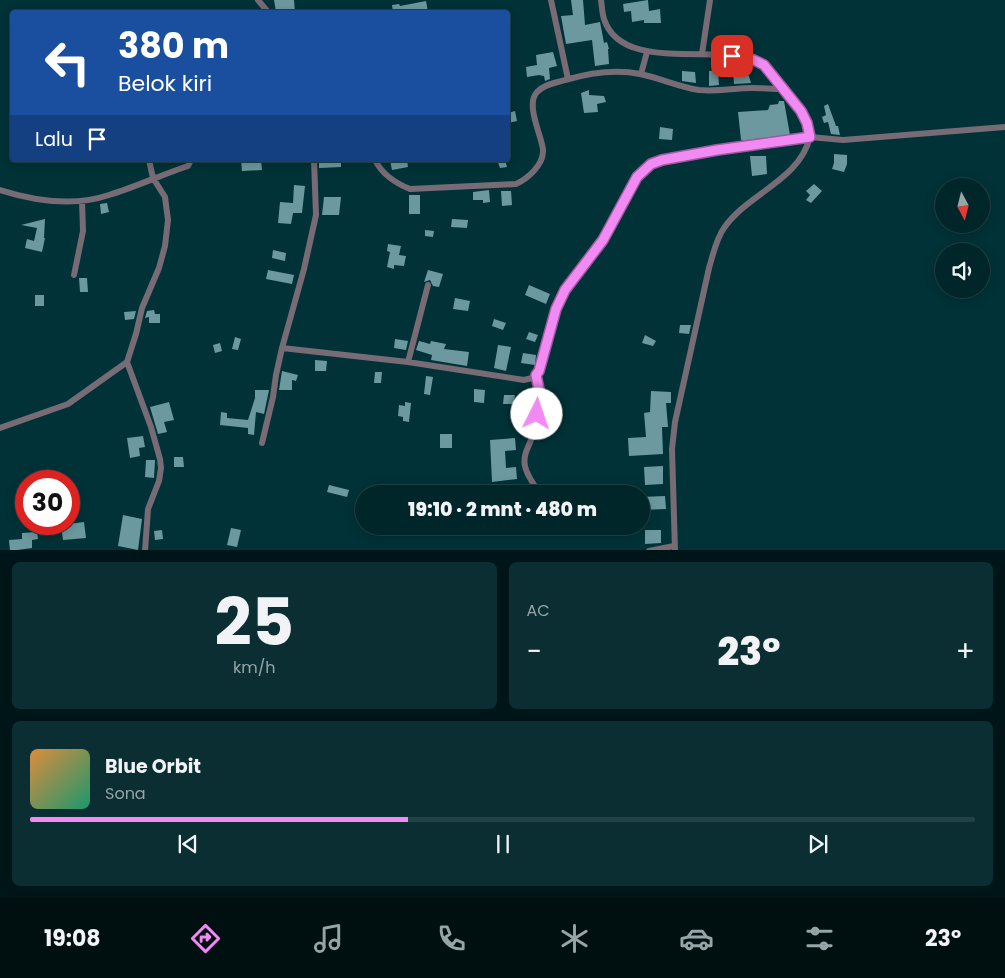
<!DOCTYPE html>
<html lang="id">
<meta charset="utf-8">
<style>
body{margin:0;font-family:Poppins,sans-serif;background:#0a2e31;color:#f1f3f6;height:100vh;display:flex;flex-direction:column;font-size:19px;white-space:nowrap}
*{box-sizing:border-box;margin:0}
p{font-size:16px;color:#95a5a8}
.icon{flex:none;width:28px;height:28px;fill:none;stroke:currentColor;stroke-width:2;stroke-linecap:round;stroke-linejoin:round}
.map{position:relative;height:550px;overflow:hidden}
.side{display:flex;flex-direction:column;gap:12px;padding:12px;background:#001517;flex:1}
.side>*{flex:none}
.top-card{position:absolute;left:10px;top:10px;width:500px;height:152px;border-radius:5px;box-shadow:0 2px 12px #0003,0 0 0 1px #224346;background:#1a4fa0;color:#fff;overflow:hidden}
.needle{width:32px;rotate:173deg}
.tools{position:absolute;left:935px;top:178px;display:grid;gap:10px}
.tools a{display:grid;place-items:center;width:55px;height:55px;border-radius:50%;background:#002629;box-shadow:0 2px 12px #0003,0 0 0 1px #224346;font-size:25px}
.speed{position:absolute;left:15px;top:470px;display:flex;gap:10px;font-size:25px;font-weight:700;text-align:center}
.speed>*{display:grid;place-content:center;width:65px;height:65px;border-radius:50%;background:#002629;box-shadow:0 2px 12px #0003,0 0 0 1px #224346;line-height:1}
.speed .limit{border:8px solid #d22;background:#fff;color:#111}
.pin{position:absolute;display:grid;place-items:center;width:42px;height:42px;color:#fff;margin:-21px;border-radius:10px;box-shadow:0 2px 8px #0006}
.me{position:absolute;width:55px;margin:-28px;rotate:4deg;stroke-linejoin:round;filter:drop-shadow(0 0 4px #0008)}
.turn{display:flex;align-items:center;gap:18px;height:105px;padding:0 25px;font-size:22px}
.turn .icon{width:65px;height:65px;stroke-width:2.5}
.turn b{display:block;font-size:35px;line-height:42px}
.then{display:flex;align-items:center;height:48px;padding:0 25px;background:#0003;gap:10px;font-size:19px}
.big{font-size:38px;font-weight:800;line-height:1.1}
.side .card{flex:1;display:flex;flex-direction:column;justify-content:center;gap:8px;min-width:0;padding:0 18px;border-radius:8px;background:#0a2e31}
.side .dial{align-items:center;gap:0}
.dial b{font-size:65px;line-height:1}
.song{display:flex;align-items:center;gap:15px}
.cover{width:60px;height:60px;border-radius:8px;background:linear-gradient(135deg,hsl(30 70% 55%),hsl(160 70% 35%))}
.played{height:5px;border-radius:2px;background:linear-gradient(90deg,#f28af3 40%,#224346 40%)}
.keys{display:flex;justify-content:space-around;direction:ltr}
.heat{display:flex;justify-content:space-between;align-items:center;font-size:28px;direction:ltr}
.side .tiles{flex:1;display:grid;gap:12px;grid-template-columns:1fr 1fr}
.card:last-child{grid-column:span 2}
.trip{position:absolute;left:355px;top:485px;width:295px;height:50px;border-radius:25px;background:#002629;box-shadow:0 2px 12px #0003,0 0 0 1px #224346;font-weight:800;line-height:50px;text-align:center}
.menu{display:flex;height:80px;justify-content:space-around;align-items:center;background:#000f10;color:#95a5a8}
.menu .icon{width:35px;height:35px}
.menu .on{color:#f28af3}
.menu b{font-size:22px;color:#f1f3f6}
.map>svg:first-child{display:block}
.building{fill:#6c999f}
.lines{fill:none;stroke-linecap:round;stroke-linejoin:round}
.minor{stroke:#776b76;stroke-width:6}
.route-casing{stroke:#9d5a9e;stroke-width:12}
.route{stroke:#f28af3;stroke-width:9}
</style>
<div class="map">
<svg width="1005" height="551" viewBox="0 0 1005 551">
<rect width="100%" height="100%" fill="#003237"/>
<path class="building" d="M 274,0 L 294,0 L 295,12 L 276,12 Z
M 571,0 L 583,0 L 585,25 L 600,22 L 604,43 L 607,42 L 609,49 L 608,49 L 609,64 L 595,66 L 592,40 L 566,44 L 561,16 L 573,15 Z
M 648,0 L 649,11 L 660,9 L 661,23 L 644,23 L 644,20 L 632,22 L 631,11 L 624,12 L 623,4 Z
M 426,1 L 428,12 L 393,12 L 392,5 L 399,4 L 400,6 Z
M 553,52 L 557,66 L 549,68 L 550,79 L 545,81 L 544,76 L 539,75 L 527,77 L 526,67 L 537,65 L 536,55 Z
M 747,70 L 751,83 L 734,84 L 733,71 Z
M 682,71 L 695,72 L 696,83 L 682,81 Z
M 709,71 L 718,71 L 719,85 L 709,86 Z
M 589,90 L 589,95 L 604,96 L 606,102 L 597,104 L 598,112 L 584,113 L 581,93 Z
M 779,101 L 784,101 L 790,135 L 745,141 L 741,140 L 738,112 L 768,110 L 770,105 L 778,104 Z
M 828,104 L 836,126 L 838,126 L 840,135 L 831,134 L 828,122 L 824,123 L 822,117 L 826,115 L 824,106 Z
M 515,111 L 517,121 L 508,123 L 508,113 Z
M 660,127 L 673,129 L 672,140 L 659,139 Z
M 834,154 L 847,155 L 847,164 L 844,172 L 832,169 L 834,163 Z
M 750,156 L 766,156 L 767,174 L 752,176 Z
M 241,160 L 261,160 L 262,170 L 242,171 Z
M 319,160 L 341,160 L 341,167 L 319,168 Z
M 390,160 L 407,160 L 408,167 L 392,170 Z
M 497,160 L 505,160 L 507,167 L 500,168 Z
M 814,184 L 822,191 L 811,203 L 806,200 L 810,195 L 806,191 Z
M 294,185 L 305,186 L 302,213 L 293,213 L 291,224 L 278,223 L 280,202 L 293,203 Z
M 489,190 L 490,202 L 483,203 L 483,200 L 473,200 L 473,192 Z
M 501,191 L 511,191 L 512,205 L 502,206 Z
M 409,195 L 420,195 L 420,214 L 409,214 Z
M 324,197 L 341,197 L 339,215 L 322,215 Z
M 107,203 L 109,212 L 101,214 L 100,204 Z
M 45,219 L 44,238 L 45,238 L 42,252 L 25,248 L 27,239 L 34,241 L 37,228 L 21,225 Z
M 452,219 L 468,220 L 467,228 L 451,227 Z
M 425,230 L 434,231 L 433,237 L 425,236 Z
M 388,244 L 401,246 L 399,255 L 406,256 L 404,266 L 394,265 L 394,269 L 387,267 L 390,252 L 387,251 Z
M 273,250 L 286,253 L 285,261 L 272,258 Z
M 268,270 L 294,275 L 292,284 L 266,279 Z
M 428,270 L 443,274 L 439,287 L 433,286 L 430,280 L 424,282 Z
M 79,278 L 87,278 L 88,292 L 80,292 Z
M 529,285 L 550,294 L 546,304 L 525,295 Z
M 35,295 L 44,295 L 44,306 L 35,306 Z
M 455,298 L 470,301 L 468,311 L 453,309 Z
M 154,310 L 155,314 L 160,314 L 160,323 L 149,323 L 149,317 L 145,318 L 147,311 Z
M 136,311 L 134,319 L 125,320 L 124,312 Z
M 494,319 L 506,323 L 503,330 L 492,326 Z
M 680,325 L 691,325 L 689,334 L 679,333 Z
M 529,332 L 538,335 L 535,342 L 526,339 Z
M 645,335 L 656,341 L 653,346 L 642,343 Z
M 235,337 L 241,339 L 238,350 L 232,349 Z
M 395,339 L 408,341 L 406,350 L 394,348 Z
M 419,341 L 430,344 L 431,341 L 446,344 L 444,349 L 469,352 L 467,366 L 431,360 L 432,355 L 416,350 Z
M 220,343 L 222,351 L 215,353 L 213,345 Z
M 498,345 L 511,347 L 506,371 L 494,368 Z
M 523,353 L 536,355 L 535,365 L 521,363 Z
M 315,360 L 327,361 L 326,371 L 315,371 Z
M 282,371 L 298,375 L 296,381 L 292,380 L 292,390 L 279,390 Z
M 375,372 L 382,372 L 381,383 L 374,383 Z
M 426,376 L 433,377 L 430,395 L 424,394 Z
M 474,389 L 485,390 L 484,403 L 474,402 Z
M 255,390 L 269,390 L 264,414 L 256,412 L 254,435 L 248,434 L 248,428 L 220,425 L 221,412 L 227,413 L 227,418 L 248,420 L 255,398 Z
M 651,391 L 671,392 L 671,403 L 666,403 L 668,427 L 662,427 L 663,454 L 629,456 L 628,438 L 646,437 L 644,413 L 650,412 Z
M 504,395 L 515,395 L 514,404 L 503,404 Z
M 169,402 L 174,420 L 164,422 L 167,432 L 158,434 L 150,407 Z
M 405,402 L 411,403 L 409,422 L 403,421 L 403,417 L 398,416 L 399,405 L 405,406 Z
M 440,434 L 452,434 L 452,448 L 440,448 Z
M 143,436 L 145,447 L 139,448 L 140,456 L 130,458 L 127,438 Z
M 515,438 L 516,450 L 505,451 L 506,468 L 516,467 L 517,479 L 492,482 L 490,440 Z
M 174,457 L 183,457 L 184,467 L 174,467 Z
M 146,460 L 155,460 L 154,478 L 145,477 Z
M 663,466 L 663,484 L 645,485 L 644,467 Z
M 329,485 L 349,490 L 347,497 L 327,492 Z
M 665,496 L 666,509 L 641,510 L 641,497 Z
M 123,515 L 142,519 L 138,550 L 118,546 Z
M 84,522 L 86,538 L 63,540 L 61,525 Z
M 231,528 L 241,530 L 237,547 L 227,545 Z
M 162,530 L 163,539 L 155,540 L 154,531 Z
M 645,530 L 661,530 L 661,543 L 645,544 Z
M 37,532 L 38,539 L 32,540 L 32,548 L 10,551 L 9,540 L 22,539 L 22,533 Z"/>
<g class="lines">
<path class="minor" d="M 258,0 L 268,12
M 551,0 L 568,79
M 702,54 L 710,0
M 641,74 L 647,52
M 314,160 L 316,215 L 304,269 L 282,348 L 408,362 L 524,380 L 532,378 L 539,371 L 556,309 L 565,290 L 603,241 L 637,177 L 651,164 L 662,160 L 717,150 L 810,137 C 806,115 798,107 784,91 C 775,80 767,65 753,59 C 712,45 621,72 604,19 C 602,13 602,6 601,0
M 375,160 C 382,174 395,183 410,189 L 516,184 C 527,179 544,165 543,150 C 542,136 525,105 537,92 C 544,84 556,83 565,80 C 589,73 616,69 640,74 C 660,78 679,87 699,90 C 717,92 734,88 752,88 C 762,88 772,89 783,89
M 0,190 C 35,201 74,207 109,195 C 135,187 159,176 185,167 L 188,166 L 191,160
M 74,275 L 83,231 L 82,201
M 408,362 L 428,285
M 536,375 C 540,394 539,410 535,429 C 532,442 522,453 525,466 C 527,477 535,484 539,494
M 0,428 L 68,404 L 127,362
M 262,443 L 273,397 L 276,375 L 282,348
M 145,551 L 148,509 L 159,481 L 161,468 L 160,459 L 151,427 L 127,362 L 136,334 L 142,308 L 159,268 L 165,246 L 168,220 L 165,197 L 153,178 L 149,160
M 649,551 L 674,546
M 675,551 L 672,449 L 675,422 L 709,268 C 713,255 716,239 724,228 C 748,193 799,181 810,137 L 843,140 L 1005,127"/>
</g>
<g class="lines">
<g class="route-casing">
<path id="route" d="M 537,414 L 540,394 L 536,375 L 539,371 L 556,309 L 565,290 L 603,240 L 637,177 L 651,164 L 662,160 L 717,150 L 810,137 L 807,123 L 801,111 L 764,65 L 754,60 L 732,56"/>
</g>
<use href="#route" class="route"/>
</g>
</svg>
<div class="tools">
<a><svg class="needle" viewBox="-14 -14 28 28"><path d="M0-13l5 13h-10z" fill="#e53935"/><path d="M0 13l5-13h-10z" fill="#95a5a8"/></svg></a>
<a><svg class="icon" aria-label="sound" viewBox="0 0 24 24"><path d="M4 9h4l5-4v14l-5-4H4zM17 9q2 3 0 6"/></svg></a>
</div>
<div class="speed"><div class="limit">30</div></div>
<div class="pin" style="left:732px;top:56px;background:#d93025"><svg class="icon" aria-label="arrive" viewBox="0 0 24 24"><path d="M6 21V4h12l-3 4 3 4H6"/></svg></div>
<svg class="me" style="left:537px;top:414px" viewBox="-20 -20 40 40"><circle r="19" fill="#fff"/><path d="M0-13L10 11 0 6-10 11z" fill="#f28af3"/></svg>
<div class="trip">19:10 · 2 mnt · 480 m</div>
<div class="top-card">
<div class="turn"><svg class="icon" aria-label="left" viewBox="0 0 24 24"><path d="M17 20v-9H6M10 6l-5 5 5 5"/></svg><div><b>380 m</b>Belok kiri</div></div>
<div class="then">Lalu<svg class="icon" aria-label="arrive" viewBox="0 0 24 24"><path d="M6 21V4h12l-3 4 3 4H6"/></svg></div>
</div>
</div>
<section class="side">
<div class="tiles">
<div class="card dial"><b>25</b><p>km/h</p></div>
<div class="card"><p>AC</p>
<div class="heat"><a>−</a><b class="big">23°</b><a>+</a></div>
</div>
<div class="card">
<div class="song"><i class="cover"></i><div><b>Blue Orbit</b><p>Sona</p></div></div>
<div class="played"></div>
<div class="keys"><svg class="icon" aria-label="previous" viewBox="0 0 24 24"><path d="M18 5L8 12l10 7zM5 5v14"/></svg><svg class="icon" aria-label="pause" viewBox="0 0 24 24"><path d="M8 5v14M16 5v14"/></svg><svg class="icon" aria-label="next" viewBox="0 0 24 24"><path d="M6 5l10 7-10 7zM19 5v14"/></svg></div>
</div>
</div>
</section>
<nav class="menu">
<b>19:08</b>
<svg class="icon on" aria-label="directions" viewBox="0 0 24 24"><path d="M12 3l9 9-9 9-9-9zM9 14v-3h6M13 9l2 2-2 2"/></svg>
<svg class="icon" aria-label="music" viewBox="0 0 24 24"><path d="M9 18V5l10-2v13"/><circle cx="6" cy="18" r="3"/><circle cx="16" cy="16" r="3"/></svg>
<svg class="icon" aria-label="phone" viewBox="0 0 24 24"><path d="M5 4h4l2 5-3 2q2 4 5 5l2-3 5 2v4C11 20 4 13 5 4z"/></svg>
<svg class="icon" aria-label="climate" viewBox="0 0 24 24"><path d="M12 3v18M4 7l16 10M4 17L20 7"/></svg>
<svg class="icon" aria-label="car" viewBox="0 0 24 24"><path d="M5 17H2v-5l4-1 3-4h7l3 4 3 1v5h-3M9 17h6M6 11h13"/><circle cx="7" cy="17" r="2"/><circle cx="17" cy="17" r="2"/></svg>
<svg class="icon" aria-label="filters" viewBox="0 0 24 24"><path d="M4 7h16M4 17h16"/><circle cx="9" cy="7" r="2"/><circle cx="15" cy="17" r="2"/></svg>
<b>23°</b>
</nav>
